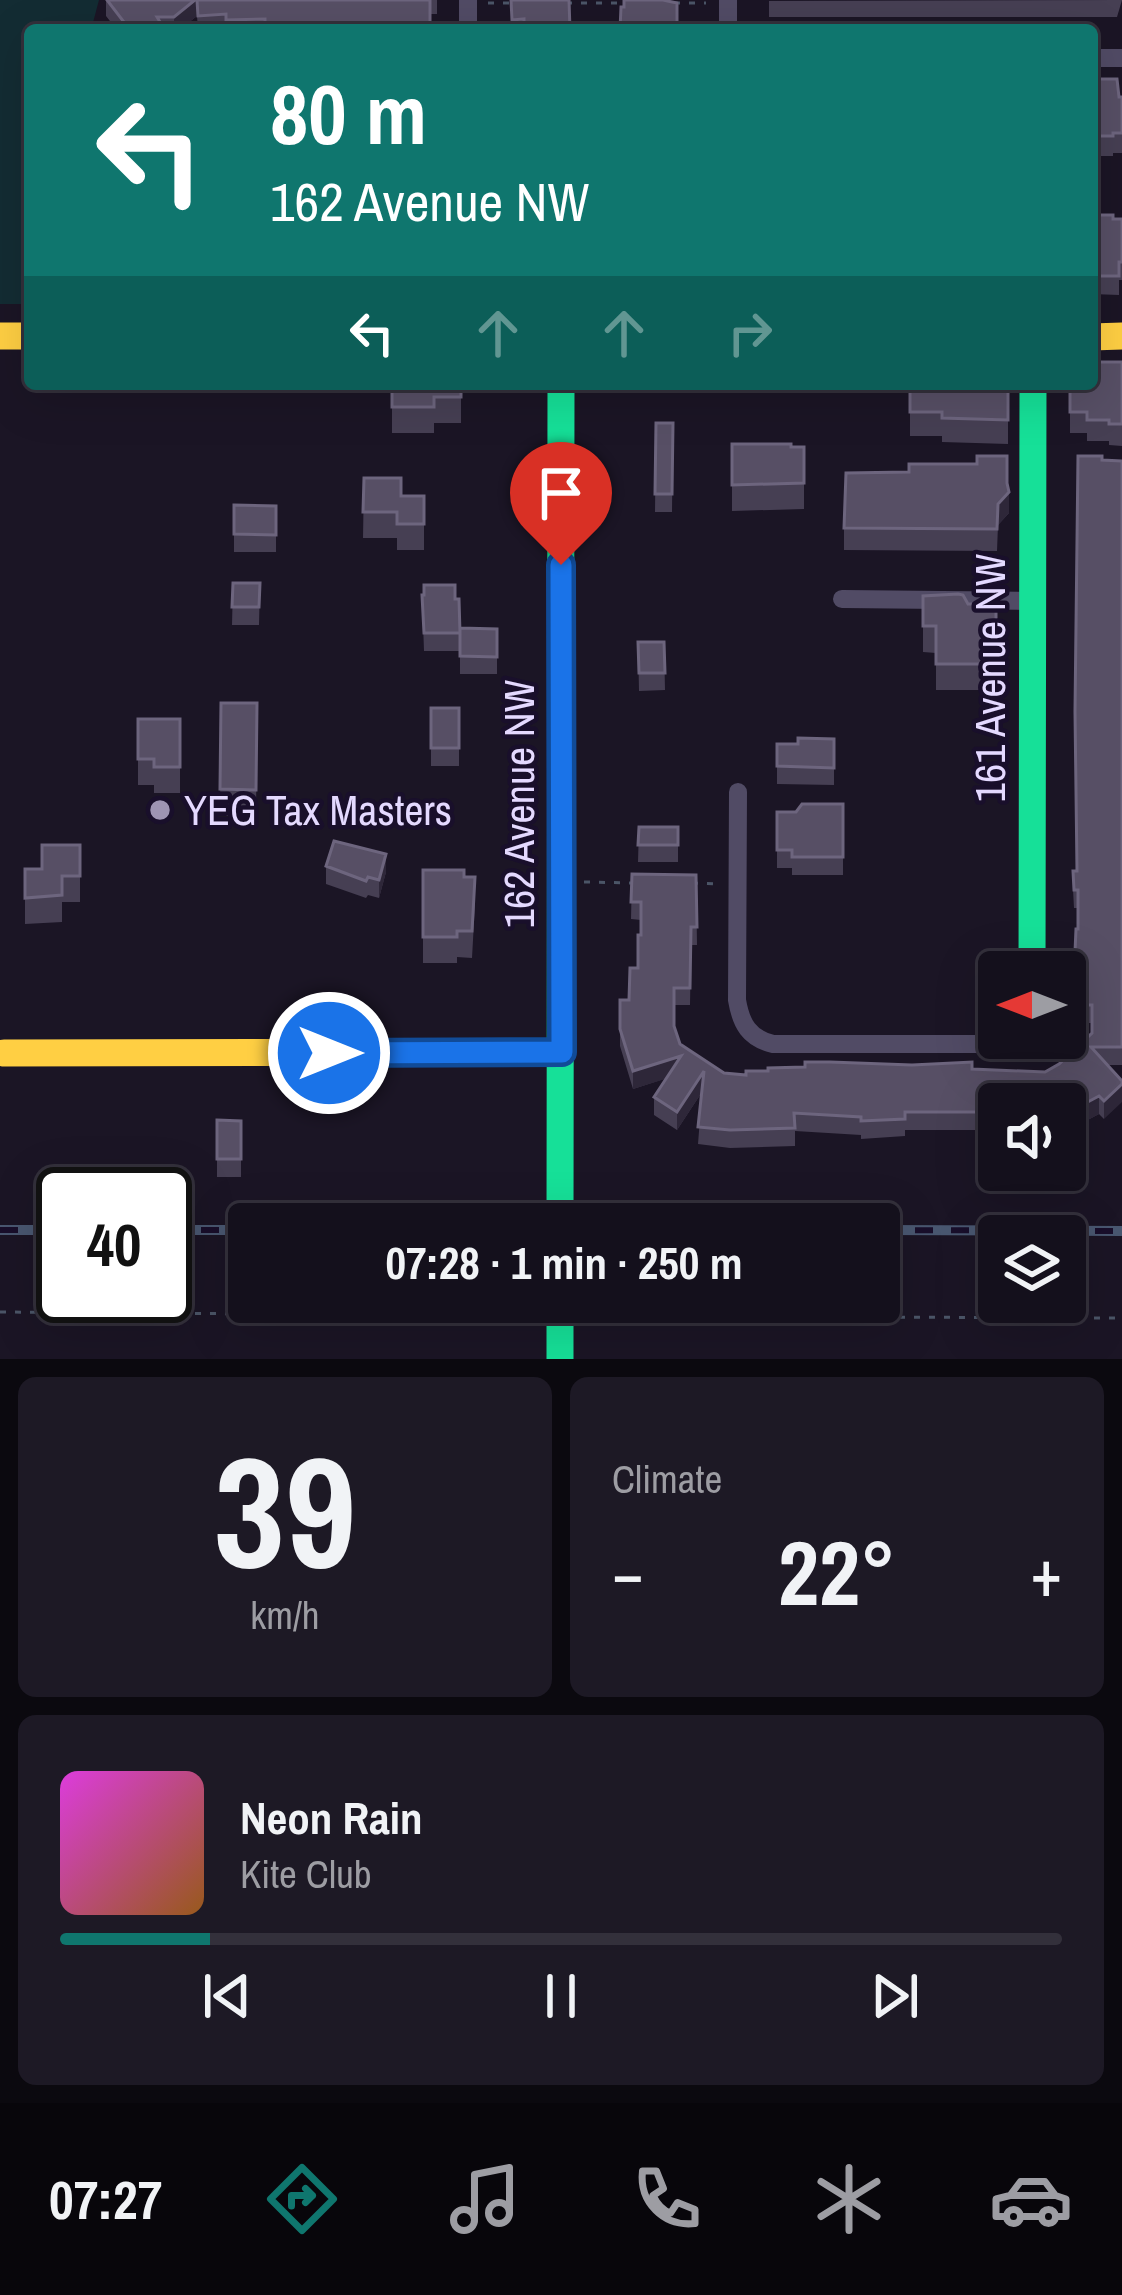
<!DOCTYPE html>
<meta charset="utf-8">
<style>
body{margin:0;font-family:"Archivo Narrow",sans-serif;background:#1d1925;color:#f1f3f6;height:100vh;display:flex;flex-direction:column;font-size:45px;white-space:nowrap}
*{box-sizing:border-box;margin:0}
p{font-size:39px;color:#9d9da3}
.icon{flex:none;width:66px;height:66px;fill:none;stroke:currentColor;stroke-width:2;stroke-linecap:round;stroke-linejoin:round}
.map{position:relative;height:1359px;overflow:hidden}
.side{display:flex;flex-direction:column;gap:18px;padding:18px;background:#0b090f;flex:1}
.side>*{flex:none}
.top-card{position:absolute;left:24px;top:24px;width:1074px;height:366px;border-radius:12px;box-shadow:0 12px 48px #0002,0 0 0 3px #33303b;background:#0f766e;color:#fff;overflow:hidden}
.needle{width:78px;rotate:270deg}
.fabs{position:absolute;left:978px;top:951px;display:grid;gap:24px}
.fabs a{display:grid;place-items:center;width:108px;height:108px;border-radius:12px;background:#14101c;box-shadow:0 12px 48px #0002,0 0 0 3px #33303b;font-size:60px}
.speed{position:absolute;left:36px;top:1167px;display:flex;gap:24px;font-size:60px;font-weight:700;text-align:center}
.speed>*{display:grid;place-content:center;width:156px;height:156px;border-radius:50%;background:#14101c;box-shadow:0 12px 48px #0002,0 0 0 3px #33303b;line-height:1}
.speed .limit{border:6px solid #111;border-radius:18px;background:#fff;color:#111}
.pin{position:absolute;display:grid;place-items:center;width:102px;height:102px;color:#fff;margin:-123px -51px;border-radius:50% 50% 50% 0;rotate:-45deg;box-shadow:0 0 12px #0007}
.pin .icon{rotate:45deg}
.me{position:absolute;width:132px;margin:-66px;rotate:90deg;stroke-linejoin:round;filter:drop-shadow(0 0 9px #0008)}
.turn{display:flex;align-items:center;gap:42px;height:252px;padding:0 48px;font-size:54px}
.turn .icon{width:156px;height:156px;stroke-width:2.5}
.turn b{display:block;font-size:84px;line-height:102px}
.lanes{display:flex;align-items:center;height:114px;padding:0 48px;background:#0003;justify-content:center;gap:60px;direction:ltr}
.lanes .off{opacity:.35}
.big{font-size:90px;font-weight:700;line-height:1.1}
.side .tile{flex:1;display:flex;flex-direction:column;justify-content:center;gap:18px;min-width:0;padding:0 42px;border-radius:18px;background:#1d1925}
.side .dial{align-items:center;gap:0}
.dial b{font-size:156px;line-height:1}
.song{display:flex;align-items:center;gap:36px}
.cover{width:144px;height:144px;border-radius:18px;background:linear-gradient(135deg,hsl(300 70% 55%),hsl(30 70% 35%))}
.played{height:12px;border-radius:6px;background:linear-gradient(90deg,#0f766e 15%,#33303b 15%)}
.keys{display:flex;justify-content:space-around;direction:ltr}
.heat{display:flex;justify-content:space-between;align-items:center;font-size:66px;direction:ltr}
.side .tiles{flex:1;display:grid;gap:18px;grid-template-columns:1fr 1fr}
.tile:last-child{grid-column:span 2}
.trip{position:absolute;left:228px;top:1203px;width:672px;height:120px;border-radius:12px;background:#14101c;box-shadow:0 12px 48px #0002,0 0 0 3px #33303b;font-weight:700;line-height:120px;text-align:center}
.tab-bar{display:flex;height:192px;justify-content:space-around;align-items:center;background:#08060b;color:#9d9da3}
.tab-bar .icon{width:84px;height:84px}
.tab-bar .on{color:#0f766e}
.tab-bar b{font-size:54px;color:#f1f3f6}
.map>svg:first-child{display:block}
.green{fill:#132c33}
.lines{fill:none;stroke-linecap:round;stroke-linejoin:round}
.path{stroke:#4b5567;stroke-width:3;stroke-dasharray:6 9;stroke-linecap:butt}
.street{stroke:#514b65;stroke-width:18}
.fast{stroke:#16e098;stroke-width:27}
.slow{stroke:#ffcf43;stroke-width:27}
.rail-casing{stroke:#495770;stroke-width:10}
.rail{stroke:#190f2b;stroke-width:6;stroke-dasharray:18;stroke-linecap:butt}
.wall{fill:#463f53}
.shaded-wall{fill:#2e2739}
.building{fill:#574f65;stroke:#6d657e;stroke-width:3}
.route-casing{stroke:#114b97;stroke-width:30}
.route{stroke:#1a73e8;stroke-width:21}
.poi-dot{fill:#9e94b3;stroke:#190f2b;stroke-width:4.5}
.labels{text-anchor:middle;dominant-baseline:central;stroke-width:9;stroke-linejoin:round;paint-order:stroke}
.street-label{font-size:42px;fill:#e4d9ff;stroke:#190f2b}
.poi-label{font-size:42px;fill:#e4d9ff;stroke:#190f2b;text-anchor:start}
</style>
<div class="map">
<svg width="1122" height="1359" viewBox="0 0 1122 1359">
<rect width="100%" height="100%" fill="#1b1525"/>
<path class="green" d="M 0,0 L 99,0 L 91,30 L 30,30 L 30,304 L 0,304 Z"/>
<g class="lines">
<path class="path" d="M 488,3 L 514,3
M 566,3 L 628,3
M 674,3 L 706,3
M 584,882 L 634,883
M 692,883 L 718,884
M 0,1312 L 538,1316
M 584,1316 L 1122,1318"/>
<path class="street" d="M 728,0 L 728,30
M 468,30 L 468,0
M 1092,58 L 1122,58
M 842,599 L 1032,601
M 738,792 L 737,1000 C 741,1024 749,1038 773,1044 L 982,1044 L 1008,1042 L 1015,1038"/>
<path class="fast" d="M 1032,972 L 1033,384
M 560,1224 L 561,384
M 560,1302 L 560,1359"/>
<path class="slow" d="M 0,336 L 30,336
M 1092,337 L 1122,336
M 4,1053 L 562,1052"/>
<g class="rail-casing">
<path id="rail" d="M 0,1230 L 63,1230
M 165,1230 L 249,1230
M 879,1230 L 1122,1231"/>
</g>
<use href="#rail" class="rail"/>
</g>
<path class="wall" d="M 106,0 L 437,0 L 437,14 L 430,14 L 430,30 L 198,30 L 197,16 L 179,30 L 117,30 L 106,16 Z
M 511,0 L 570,30 L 512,30 Z
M 1122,0 L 1117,17 L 769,17 L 769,1 L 762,1 Z
M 1092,79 L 1119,97 L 1122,97 L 1122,153 L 1113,153 L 1113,156 L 1092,156 Z
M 1092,215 L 1122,219 L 1122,280 L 1119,280 L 1119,295 L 1092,294 Z
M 1122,362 L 1122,446 L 1109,445 L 1109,441 L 1087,441 L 1087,433 L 1070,433 L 1070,384 Z
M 392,384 L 461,384 L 461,423 L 434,423 L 434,433 L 392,433 Z
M 910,384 L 1008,384 L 1008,444 L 942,442 L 942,436 L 910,436 Z
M 656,423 L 673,423 L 672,512 L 655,512 Z
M 732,444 L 804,447 L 804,509 L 732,511 Z
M 1102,460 L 1122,461 L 1122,1065 L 1107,1065 L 1104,1119 L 1099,1114 L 1065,1132 L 1065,1104 L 999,1104 L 999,1143 L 984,1143 L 984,1130 L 905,1130 L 905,1136 L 861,1139 L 861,1135 L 795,1131 L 795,1146 L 730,1148 L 698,1144 L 702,1092 L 677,1130 L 654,1115 L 654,1097 L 667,1078 L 633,1089 L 620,1046 L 620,1000 L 629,1000 L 638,968 L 641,935 L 641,920 L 631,919 L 632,874 L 696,875 L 697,945 L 691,945 L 690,1005 L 674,1005 L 674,1026 L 680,1044 L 724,1073 L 746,1075 L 972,1069 L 1045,1072 L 1059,1064 L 1092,1033 L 1092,1023 L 1085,1023 L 1084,992 L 1074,992 L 1076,929 L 1078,929 L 1078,908 L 1074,908 L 1073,889 L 1077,871 Z
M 977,464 L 1007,484 L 1009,513 L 998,525 L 997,551 L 844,550 L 844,528 L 909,472 Z
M 364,478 L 401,496 L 424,496 L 424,550 L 397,550 L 397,538 L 363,538 Z
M 234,505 L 276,506 L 276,552 L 234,552 Z
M 233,583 L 260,583 L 259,625 L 232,625 Z
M 422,595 L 459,599 L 460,649 L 497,629 L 497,674 L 460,674 L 460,651 L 424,651 Z
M 923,596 L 968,604 L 996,604 L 996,686 L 983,685 L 983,690 L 936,690 L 936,653 L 923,652 Z
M 638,642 L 664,642 L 665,690 L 639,691 Z
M 221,703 L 257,703 L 256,816 L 220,816 Z
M 431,708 L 459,708 L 459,766 L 431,766 Z
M 138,719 L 180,719 L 180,793 L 154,793 L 154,785 L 138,785 Z
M 834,739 L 834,785 L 777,784 L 777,744 L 798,744 Z
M 843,804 L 843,875 L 792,875 L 792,868 L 777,868 L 777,812 L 796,812 Z
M 639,827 L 678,827 L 678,862 L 638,862 Z
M 80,845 L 80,902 L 62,902 L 62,922 L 25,924 L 25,869 L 42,869 Z
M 326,866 L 386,872 L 379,898 L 368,895 L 366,898 L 326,884 Z
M 423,870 L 464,877 L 475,904 L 472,958 L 457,957 L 457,963 L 423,963 Z
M 217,1120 L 241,1121 L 241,1177 L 217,1177 Z"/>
<path class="shaded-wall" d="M 195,0 L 197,0 L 197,16 L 179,30 L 174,30 L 174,17 Z
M 1009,492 L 1009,513 L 998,525 L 998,504 Z
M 386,854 L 386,872 L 379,898 L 379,880 Z
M 681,1056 L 681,1074 L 633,1089 L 633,1071 Z
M 704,1071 L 704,1089 L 677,1130 L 677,1112 Z
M 1122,1084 L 1122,1102 L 1104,1119 L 1104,1101 Z
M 1099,1096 L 1099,1114 L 1065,1132 L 1065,1114 Z"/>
<path class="building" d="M 107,0 L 195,0 L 174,17 L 157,17 L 165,30 L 130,30 Z
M 197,0 L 430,0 L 430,29 L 370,28 L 323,30 L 323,27 L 265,27 L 265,19 L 226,20 L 226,14 L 198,16 Z
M 511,0 L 569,0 L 570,30 L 524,30 L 524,19 L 512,20 Z
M 624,0 L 663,0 L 677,3 L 677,30 L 620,30 L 621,7 L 624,7 Z
M 1092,79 L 1117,79 L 1119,97 L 1122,97 L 1122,133 L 1113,133 L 1113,136 L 1092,136 Z
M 1092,215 L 1113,215 L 1113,219 L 1122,219 L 1122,262 L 1119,262 L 1119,276 L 1092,276 Z
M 1092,362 L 1122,362 L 1122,424 L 1109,424 L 1109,420 L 1087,420 L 1087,412 L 1070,412 L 1070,384 L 1092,384 Z
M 392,384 L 461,384 L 461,397 L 434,397 L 434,407 L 392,407 Z
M 910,384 L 1008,384 L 1008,420 L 942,418 L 942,412 L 910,412 Z
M 656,423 L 673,423 L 672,494 L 655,494 Z
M 732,444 L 791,444 L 791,447 L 804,447 L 804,483 L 732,485 Z
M 977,456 L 1007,456 L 1007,483 L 1009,492 L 998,504 L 997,529 L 844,528 L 846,473 L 909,472 L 909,464 L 977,464 Z
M 1078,456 L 1102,456 L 1102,460 L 1122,461 L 1122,1047 L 1091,1047 L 1122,1081 L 1122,1084 L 1104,1101 L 1099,1096 L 1065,1114 L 1065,1104 L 999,1104 L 999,1125 L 984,1125 L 984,1112 L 905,1112 L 905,1119 L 861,1121 L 861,1117 L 794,1113 L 795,1128 L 730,1130 L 698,1127 L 704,1071 L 677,1112 L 654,1097 L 681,1056 L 633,1071 L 620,1029 L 620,1000 L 629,1000 L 630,968 L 638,968 L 638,935 L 641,935 L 641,902 L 631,902 L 632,874 L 696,875 L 697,927 L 691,927 L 690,988 L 674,988 L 674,1026 L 680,1044 L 724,1073 L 746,1075 L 746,1071 L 768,1071 L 768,1068 L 805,1067 L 805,1062 L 830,1062 L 912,1065 L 972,1062 L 972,1069 L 1045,1072 L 1059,1064 L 1092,1033 L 1092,1005 L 1085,1005 L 1084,975 L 1074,975 L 1076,929 L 1078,929 L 1078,890 L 1074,890 L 1073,871 L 1077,871 L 1075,711 Z
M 364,478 L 401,478 L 401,496 L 424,496 L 424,524 L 397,524 L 397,512 L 363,512 Z
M 234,505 L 276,506 L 276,535 L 234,534 Z
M 233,583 L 260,583 L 259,607 L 232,607 Z
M 424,585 L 455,585 L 455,599 L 459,599 L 460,633 L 424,633 L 422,595 L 424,595 Z
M 958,594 L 963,595 L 968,604 L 996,604 L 996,659 L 983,659 L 983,664 L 936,664 L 936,626 L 923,626 L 923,596 Z
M 460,628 L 497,629 L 497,657 L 460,656 Z
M 638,642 L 664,642 L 665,673 L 639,673 Z
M 221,703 L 257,703 L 256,790 L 220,789 Z
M 431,708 L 459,708 L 459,748 L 431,748 Z
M 138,719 L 180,719 L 180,767 L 154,767 L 154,759 L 138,759 Z
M 798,738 L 834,739 L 834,768 L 777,766 L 777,744 L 798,744 Z
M 802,804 L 843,804 L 843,857 L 792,857 L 792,850 L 777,850 L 777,812 L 796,812 Z
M 639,827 L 678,827 L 678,845 L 638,845 Z
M 334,841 L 386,854 L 379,880 L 368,877 L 366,881 L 326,866 Z
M 42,845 L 80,845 L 80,876 L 62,876 L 62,895 L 25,898 L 25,869 L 42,869 Z
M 423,870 L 464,870 L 464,877 L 475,877 L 472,931 L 457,931 L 457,937 L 423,937 Z
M 217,1120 L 241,1121 L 241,1159 L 217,1159 Z"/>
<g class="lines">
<g class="route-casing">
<path id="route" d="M 329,1053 L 562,1052 L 561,565"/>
</g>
<use href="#route" class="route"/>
</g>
<circle class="poi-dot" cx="160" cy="810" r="12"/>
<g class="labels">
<g class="street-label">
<text transform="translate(990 678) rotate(-90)">161 Avenue NW</text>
<text transform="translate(519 804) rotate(-90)">162 Avenue NW</text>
</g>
<g class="poi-label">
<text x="184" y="810">YEG Tax Masters</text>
</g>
</g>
</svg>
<div class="fabs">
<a><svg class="needle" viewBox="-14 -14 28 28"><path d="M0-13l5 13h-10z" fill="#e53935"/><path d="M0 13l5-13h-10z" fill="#9d9da3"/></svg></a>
<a><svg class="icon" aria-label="sound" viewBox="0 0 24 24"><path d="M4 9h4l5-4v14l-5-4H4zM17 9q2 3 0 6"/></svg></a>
<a><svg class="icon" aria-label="layers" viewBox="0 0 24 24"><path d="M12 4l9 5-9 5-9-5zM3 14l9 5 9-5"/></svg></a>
</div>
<div class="speed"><div class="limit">40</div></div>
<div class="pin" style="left:561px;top:565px;background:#d93025"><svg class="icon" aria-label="arrive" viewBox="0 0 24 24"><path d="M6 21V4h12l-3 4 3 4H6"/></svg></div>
<svg class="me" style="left:329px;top:1053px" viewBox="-20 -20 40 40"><circle r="17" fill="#1a73e8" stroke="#fff" stroke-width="3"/><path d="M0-11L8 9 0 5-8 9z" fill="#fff"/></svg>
<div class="trip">07:28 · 1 min · 250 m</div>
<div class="top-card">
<div class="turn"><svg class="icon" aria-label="left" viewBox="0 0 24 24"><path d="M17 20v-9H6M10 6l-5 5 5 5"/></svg><div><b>80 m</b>162 Avenue NW</div></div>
<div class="lanes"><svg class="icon" aria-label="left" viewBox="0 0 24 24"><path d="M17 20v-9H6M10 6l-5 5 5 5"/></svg><svg class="icon off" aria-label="ahead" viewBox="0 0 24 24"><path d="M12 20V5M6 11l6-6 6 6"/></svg><svg class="icon off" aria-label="ahead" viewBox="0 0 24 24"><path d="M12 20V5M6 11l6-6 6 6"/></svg><svg class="icon off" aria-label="right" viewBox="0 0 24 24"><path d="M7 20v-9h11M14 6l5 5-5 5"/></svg></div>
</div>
</div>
<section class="side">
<div class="tiles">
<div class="tile dial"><b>39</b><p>km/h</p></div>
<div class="tile"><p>Climate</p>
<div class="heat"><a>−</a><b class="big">22°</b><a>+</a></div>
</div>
<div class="tile">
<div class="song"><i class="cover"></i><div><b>Neon Rain</b><p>Kite Club</p></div></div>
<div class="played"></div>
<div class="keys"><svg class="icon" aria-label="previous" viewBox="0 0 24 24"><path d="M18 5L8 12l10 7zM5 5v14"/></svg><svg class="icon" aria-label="pause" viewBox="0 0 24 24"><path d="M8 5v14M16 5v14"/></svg><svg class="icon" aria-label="next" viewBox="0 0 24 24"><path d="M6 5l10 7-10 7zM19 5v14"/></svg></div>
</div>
</div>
</section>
<nav class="tab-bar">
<b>07:27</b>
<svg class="icon on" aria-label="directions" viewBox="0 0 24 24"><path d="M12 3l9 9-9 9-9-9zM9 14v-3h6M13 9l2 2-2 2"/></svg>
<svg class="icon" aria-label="music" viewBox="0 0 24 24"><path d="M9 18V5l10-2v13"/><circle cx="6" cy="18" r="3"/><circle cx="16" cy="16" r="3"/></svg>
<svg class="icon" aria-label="phone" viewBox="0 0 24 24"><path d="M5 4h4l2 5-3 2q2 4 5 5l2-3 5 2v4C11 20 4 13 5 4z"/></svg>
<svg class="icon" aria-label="climate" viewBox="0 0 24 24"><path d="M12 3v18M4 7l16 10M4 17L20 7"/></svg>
<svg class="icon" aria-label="car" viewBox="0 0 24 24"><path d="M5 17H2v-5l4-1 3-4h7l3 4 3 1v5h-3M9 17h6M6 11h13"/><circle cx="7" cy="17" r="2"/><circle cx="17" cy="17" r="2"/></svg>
</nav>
